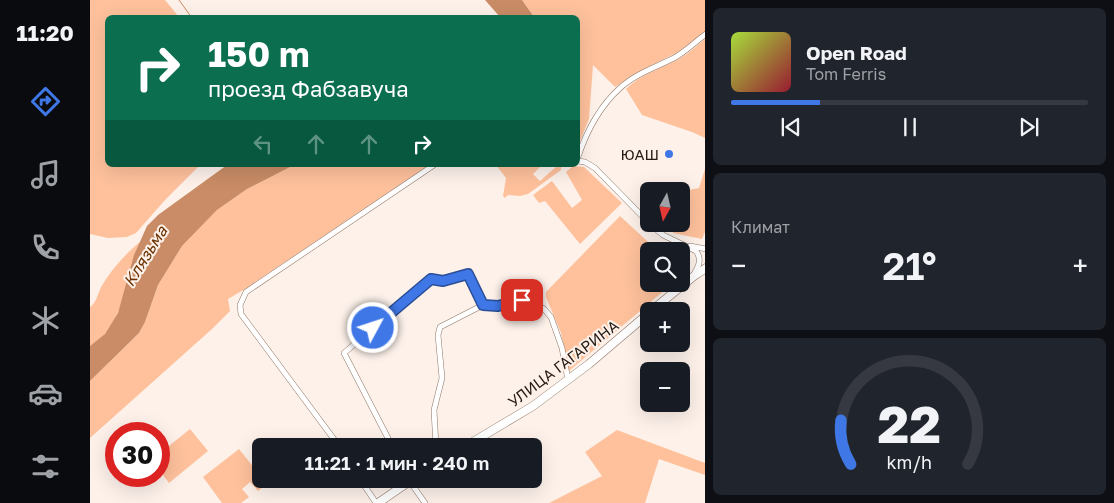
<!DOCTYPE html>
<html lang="ru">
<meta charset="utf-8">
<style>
body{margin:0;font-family:"Golos Text",sans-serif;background:#20242c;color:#f1f3f6;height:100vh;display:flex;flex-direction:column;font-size:19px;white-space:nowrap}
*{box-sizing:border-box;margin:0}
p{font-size:16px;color:#9ea1a6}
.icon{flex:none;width:28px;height:28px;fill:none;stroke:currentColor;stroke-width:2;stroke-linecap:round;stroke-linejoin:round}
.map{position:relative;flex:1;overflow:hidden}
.details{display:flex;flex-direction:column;gap:8px;padding:8px;background:#0d0f14;width:409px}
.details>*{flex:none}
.banner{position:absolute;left:15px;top:15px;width:475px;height:152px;border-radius:8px;box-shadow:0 5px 20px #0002;background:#0b6e4f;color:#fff;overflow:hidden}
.needle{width:32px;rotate:188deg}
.buttons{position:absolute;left:550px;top:182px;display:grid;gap:10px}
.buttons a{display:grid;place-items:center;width:50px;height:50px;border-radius:8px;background:#171b24;box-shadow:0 5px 20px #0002;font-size:25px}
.speed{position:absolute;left:15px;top:422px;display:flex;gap:10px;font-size:25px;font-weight:700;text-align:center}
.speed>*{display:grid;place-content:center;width:65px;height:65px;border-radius:50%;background:#171b24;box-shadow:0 5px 20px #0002;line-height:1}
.speed .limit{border:8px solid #d22;background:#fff;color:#111}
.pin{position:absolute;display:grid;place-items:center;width:42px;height:42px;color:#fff;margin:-21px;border-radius:10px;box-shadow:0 2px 8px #0006}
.me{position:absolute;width:55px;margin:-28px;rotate:50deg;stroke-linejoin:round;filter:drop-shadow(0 0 4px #0008)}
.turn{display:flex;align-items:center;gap:18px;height:105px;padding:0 20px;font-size:22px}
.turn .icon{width:65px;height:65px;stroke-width:2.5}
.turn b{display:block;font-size:35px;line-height:42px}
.lanes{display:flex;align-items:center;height:48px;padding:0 20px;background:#0003;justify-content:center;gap:25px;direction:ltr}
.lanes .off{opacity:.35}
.big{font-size:38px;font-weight:600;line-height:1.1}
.details .widget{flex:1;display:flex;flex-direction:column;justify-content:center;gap:8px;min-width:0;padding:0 18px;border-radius:8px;background:#20242c}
.details .dial{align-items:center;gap:0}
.dial svg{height:130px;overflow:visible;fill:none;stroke:#363941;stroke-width:7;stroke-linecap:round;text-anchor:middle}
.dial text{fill:#f1f3f6;stroke:none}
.song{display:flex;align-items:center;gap:15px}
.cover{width:60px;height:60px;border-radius:8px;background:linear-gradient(135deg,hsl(80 70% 55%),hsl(350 70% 35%))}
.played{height:5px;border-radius:2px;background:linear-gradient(90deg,#3f77e7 25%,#363941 25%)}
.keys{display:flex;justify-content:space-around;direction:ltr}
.heat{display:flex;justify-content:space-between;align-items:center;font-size:28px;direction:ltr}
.trip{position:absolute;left:162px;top:438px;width:290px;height:50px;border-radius:8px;background:#171b24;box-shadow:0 5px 20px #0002;font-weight:600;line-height:50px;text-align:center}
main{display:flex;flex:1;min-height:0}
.tab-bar{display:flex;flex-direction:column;width:90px;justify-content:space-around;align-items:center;background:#090b0e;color:#9ea1a6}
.tab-bar .icon{width:35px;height:35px}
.tab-bar .on{color:#3f77e7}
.tab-bar b{font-size:22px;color:#f1f3f6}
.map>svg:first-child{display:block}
.green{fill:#fec19c}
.water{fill:#c98c66}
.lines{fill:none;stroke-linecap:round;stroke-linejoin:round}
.stream{stroke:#c98c66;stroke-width:1}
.street-casing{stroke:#8f7666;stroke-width:6}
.secondary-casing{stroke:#8f7666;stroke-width:9}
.street{stroke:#fff;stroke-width:5}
.secondary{stroke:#fff;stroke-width:8}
.route-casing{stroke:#294d96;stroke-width:12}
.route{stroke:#3f77e7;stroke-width:9}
.poi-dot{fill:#3f77e7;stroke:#fdf1ea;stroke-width:2}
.labels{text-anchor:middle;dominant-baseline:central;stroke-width:4;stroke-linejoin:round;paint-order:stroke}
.poi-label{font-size:15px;fill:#261c15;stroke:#fdf1ea;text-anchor:end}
.street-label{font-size:15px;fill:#261c15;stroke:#fdf1ea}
.water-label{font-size:16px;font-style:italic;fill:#6c3303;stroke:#fdf1ea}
</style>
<main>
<nav class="tab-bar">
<b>11:20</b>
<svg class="icon on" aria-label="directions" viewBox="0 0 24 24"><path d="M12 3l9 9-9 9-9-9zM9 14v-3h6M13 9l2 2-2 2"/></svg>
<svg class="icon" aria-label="music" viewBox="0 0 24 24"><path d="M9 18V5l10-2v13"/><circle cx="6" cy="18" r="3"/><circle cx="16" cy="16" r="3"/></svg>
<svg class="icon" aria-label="phone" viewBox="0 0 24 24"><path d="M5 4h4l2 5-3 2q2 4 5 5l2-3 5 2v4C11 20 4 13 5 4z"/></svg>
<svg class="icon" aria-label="climate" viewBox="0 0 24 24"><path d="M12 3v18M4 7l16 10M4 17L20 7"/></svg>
<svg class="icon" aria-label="car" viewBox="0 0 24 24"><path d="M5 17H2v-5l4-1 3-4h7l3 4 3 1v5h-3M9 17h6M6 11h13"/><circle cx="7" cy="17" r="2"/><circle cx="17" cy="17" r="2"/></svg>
<svg class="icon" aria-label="filters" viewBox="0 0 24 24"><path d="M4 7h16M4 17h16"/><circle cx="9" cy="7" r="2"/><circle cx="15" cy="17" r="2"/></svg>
</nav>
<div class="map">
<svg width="616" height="503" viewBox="0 0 616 503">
<rect width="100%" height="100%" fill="#fdf1ea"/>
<path class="green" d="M 0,0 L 75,0 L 89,17 L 18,18 L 18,165 L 112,165 L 107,168 L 75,200 L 46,233 L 37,237 L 18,238 L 0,234 Z
M 432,0 L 615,0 L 615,32 L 588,52 L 558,67 L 525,87 L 503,65 L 499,119 L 488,146 L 488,18 L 444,17 Z
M 615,39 L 615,138 L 602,132 L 552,115 L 536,89 C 550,75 569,69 587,60 C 597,55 606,46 615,39 Z
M 204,165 L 339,165 L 155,289 L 138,299 L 140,311 L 122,329 L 0,438 L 0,381 L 49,333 L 55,322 L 68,285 L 92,246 L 127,210 L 157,189 Z
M 406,165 L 452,165 L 443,174 L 450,181 L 468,165 L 471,165 L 471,170 L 438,194 L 430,196 L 418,195 L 415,198 L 413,196 L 416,178 Z
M 483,166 L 494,167 L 532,203 L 490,244 L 455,201 L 449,203 L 443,195 L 462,181 L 482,208 L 492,200 L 476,172 Z
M 615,169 L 615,232 L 612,239 L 583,233 L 586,224 L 591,224 L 591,211 L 599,190 L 609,188 Z
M 530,216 L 568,251 L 559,251 L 559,284 L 582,284 L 479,371 L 471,333 L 456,297 L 456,292 Z
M 50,242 C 37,271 36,310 15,334 C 11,339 5,342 0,346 L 0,307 C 6,303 8,294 11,287 C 21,270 35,254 50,242 Z
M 100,429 L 118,451 L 79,483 L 69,470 L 69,454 Z
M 527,430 L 615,463 L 615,475 L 569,459 L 555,503 L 459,503 L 512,476 L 495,452 Z
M 149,449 L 177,484 L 168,491 L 160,482 L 152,489 L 159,497 L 151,503 L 132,503 L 113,477 Z"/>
<path class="water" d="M 395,0 L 432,0 L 444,17 L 410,17 Z
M 137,165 L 204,165 L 157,189 L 127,210 L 92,246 L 68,285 L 55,322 L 49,333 L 0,381 L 0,346 L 15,334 L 28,313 L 44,255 L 57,226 L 68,215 Z"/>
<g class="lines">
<path class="stream" d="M 89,0 L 102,18"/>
<g class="street-casing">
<path id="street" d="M 488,157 C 496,133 510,106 530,88 C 545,74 566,67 584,58 C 595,52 605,42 616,34
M 488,161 L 495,162 L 505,168 L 559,223
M 560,224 L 573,235 L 606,251 C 612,259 609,266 604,274
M 600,246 L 616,249
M 249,446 L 151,314 L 150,305 L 156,292 L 344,165
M 302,446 L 254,353 L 341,279 L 353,281 L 378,274 L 393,305
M 346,446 L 344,410 L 352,378 L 348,335 L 350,327 L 393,305 L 408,306 L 432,300 L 437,300 L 454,309 L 461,317 L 472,348 L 478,380
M 270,479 L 286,503
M 318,479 L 335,503"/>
</g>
<g class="secondary-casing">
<path id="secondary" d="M 561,311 L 604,276 L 616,268
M 376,446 L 443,406 L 499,364 L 559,313
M 288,503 L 323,479"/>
</g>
<use href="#street" class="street"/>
<use href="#secondary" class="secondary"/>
</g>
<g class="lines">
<g class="route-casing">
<path id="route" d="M 283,328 L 341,279 L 353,281 L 378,274 L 393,305 L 408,306 L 432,300"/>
</g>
<use href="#route" class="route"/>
</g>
<circle class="poi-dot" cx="579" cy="154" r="5"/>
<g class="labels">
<g class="poi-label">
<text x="569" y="154">ЮАШ</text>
</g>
<g class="street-label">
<text transform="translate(473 363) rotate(-37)">УЛИЦА ГАГАРИНА</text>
</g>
<g class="water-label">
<text transform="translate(55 256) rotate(-58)">Клязьма</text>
</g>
</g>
</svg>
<div class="buttons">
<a><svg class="needle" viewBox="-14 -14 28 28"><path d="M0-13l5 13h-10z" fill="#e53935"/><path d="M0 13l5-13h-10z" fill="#9ea1a6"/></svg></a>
<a><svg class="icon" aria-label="search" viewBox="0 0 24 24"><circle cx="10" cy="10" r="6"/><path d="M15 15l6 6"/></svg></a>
<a>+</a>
<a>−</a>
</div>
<div class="speed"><div class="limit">30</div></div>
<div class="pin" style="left:432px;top:300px;background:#d93025"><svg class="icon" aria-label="arrive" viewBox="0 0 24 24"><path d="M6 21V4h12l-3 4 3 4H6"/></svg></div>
<svg class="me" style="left:283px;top:328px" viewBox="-20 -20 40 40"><circle r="17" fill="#3f77e7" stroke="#fff" stroke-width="3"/><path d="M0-11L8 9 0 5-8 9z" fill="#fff"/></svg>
<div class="trip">11:21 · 1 мин · 240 m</div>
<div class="banner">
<div class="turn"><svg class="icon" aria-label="right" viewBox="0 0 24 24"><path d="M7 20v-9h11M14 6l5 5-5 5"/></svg><div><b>150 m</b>проезд Фабзавуча</div></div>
<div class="lanes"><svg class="icon off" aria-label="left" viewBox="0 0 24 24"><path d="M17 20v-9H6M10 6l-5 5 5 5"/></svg><svg class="icon off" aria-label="ahead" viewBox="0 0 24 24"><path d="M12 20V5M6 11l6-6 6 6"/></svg><svg class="icon off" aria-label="ahead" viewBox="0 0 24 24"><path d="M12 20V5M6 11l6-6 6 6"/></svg><svg class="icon" aria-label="right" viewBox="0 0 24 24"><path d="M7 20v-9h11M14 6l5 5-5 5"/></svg></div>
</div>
</div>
<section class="details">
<div class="widget">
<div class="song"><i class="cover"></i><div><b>Open Road</b><p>Tom Ferris</p></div></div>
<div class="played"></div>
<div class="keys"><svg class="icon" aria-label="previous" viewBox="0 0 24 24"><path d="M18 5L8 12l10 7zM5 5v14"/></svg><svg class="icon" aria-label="pause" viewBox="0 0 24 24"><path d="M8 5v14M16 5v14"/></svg><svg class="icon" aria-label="next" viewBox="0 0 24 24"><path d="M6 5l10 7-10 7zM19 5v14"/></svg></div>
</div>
<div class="widget"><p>Климат</p>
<div class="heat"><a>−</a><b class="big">21°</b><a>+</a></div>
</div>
<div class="widget dial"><svg viewBox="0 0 100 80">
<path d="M14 69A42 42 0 1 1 86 69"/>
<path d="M14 69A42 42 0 0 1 8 42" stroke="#3f77e7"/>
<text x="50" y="56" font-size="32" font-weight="700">22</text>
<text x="50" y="72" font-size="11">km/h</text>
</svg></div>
</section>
</main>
